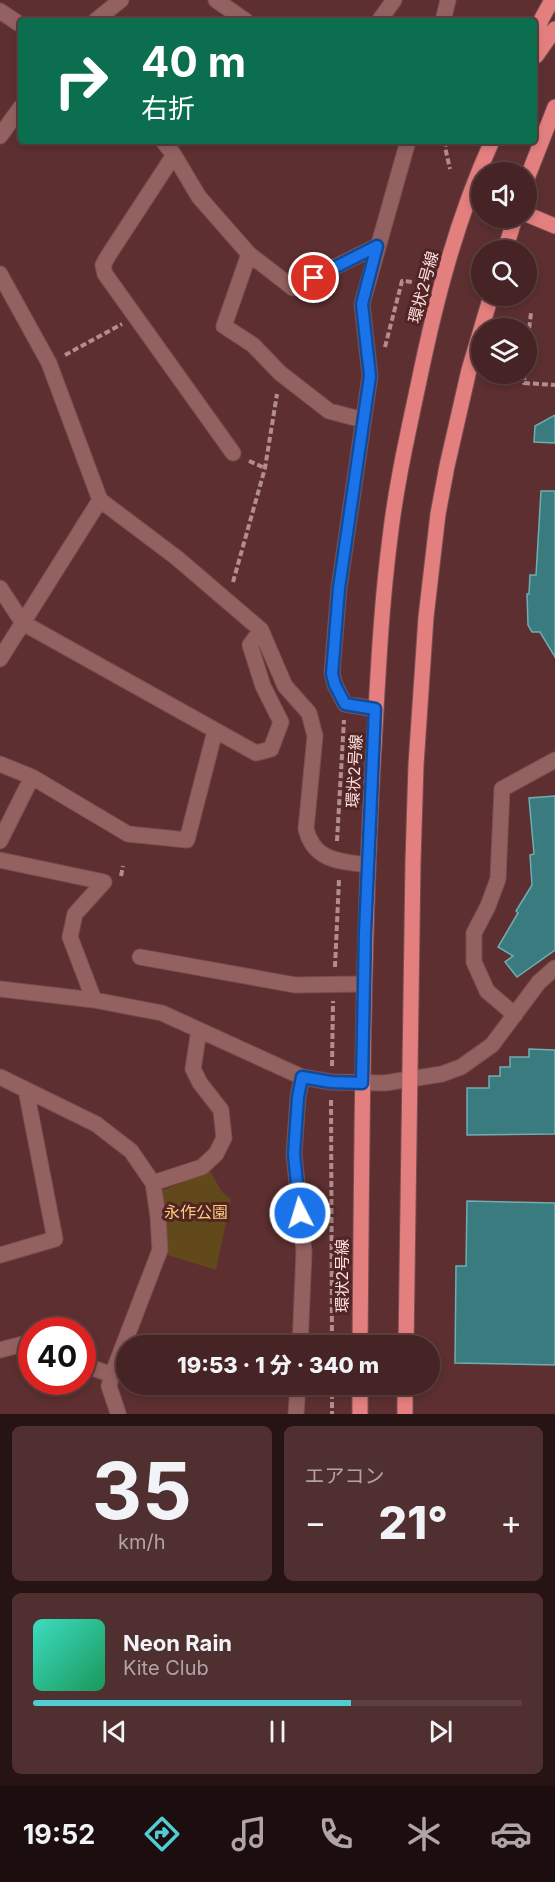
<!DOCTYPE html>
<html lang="ja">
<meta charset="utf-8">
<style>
body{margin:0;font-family:Inter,"Noto Sans JP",sans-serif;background:#502f31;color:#f1f3f6;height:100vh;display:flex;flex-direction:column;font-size:22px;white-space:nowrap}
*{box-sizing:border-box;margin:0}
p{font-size:20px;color:#b0a4a6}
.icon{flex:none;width:33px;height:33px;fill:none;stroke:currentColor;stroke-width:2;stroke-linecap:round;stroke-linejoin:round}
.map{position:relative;height:1414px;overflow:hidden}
.side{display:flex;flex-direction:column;gap:12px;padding:12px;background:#261314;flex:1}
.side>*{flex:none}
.guide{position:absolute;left:18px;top:18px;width:519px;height:126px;border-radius:6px;box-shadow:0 3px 9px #0003,0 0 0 2px #5e4041;background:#0b6e4f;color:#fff;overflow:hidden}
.controls{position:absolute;left:471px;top:162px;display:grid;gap:12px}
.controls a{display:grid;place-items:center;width:66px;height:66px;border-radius:50%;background:#462324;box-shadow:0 3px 9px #0003,0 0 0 2px #5e4041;font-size:30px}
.speed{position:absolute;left:18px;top:1317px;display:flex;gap:12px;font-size:30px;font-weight:700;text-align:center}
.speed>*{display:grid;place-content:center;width:78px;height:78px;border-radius:50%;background:#462324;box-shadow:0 3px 9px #0003,0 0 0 2px #5e4041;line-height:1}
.speed .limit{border:9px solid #d22;background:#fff;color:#111}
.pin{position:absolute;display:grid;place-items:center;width:51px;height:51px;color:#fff;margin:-26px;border:3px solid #fff;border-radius:50%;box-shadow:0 2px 6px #0007}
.me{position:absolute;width:66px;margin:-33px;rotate:355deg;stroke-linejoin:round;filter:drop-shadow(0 0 4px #0008)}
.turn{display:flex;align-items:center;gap:21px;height:126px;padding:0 24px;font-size:27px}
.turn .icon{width:78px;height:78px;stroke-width:2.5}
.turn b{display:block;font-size:42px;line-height:51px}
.big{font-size:45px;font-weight:800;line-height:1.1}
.side .tile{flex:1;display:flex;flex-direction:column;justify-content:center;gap:9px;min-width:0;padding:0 21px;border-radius:9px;background:#502f31}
.side .dial{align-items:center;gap:0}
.dial b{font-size:78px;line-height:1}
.song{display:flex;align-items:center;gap:18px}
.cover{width:72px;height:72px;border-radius:9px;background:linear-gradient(135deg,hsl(170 70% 55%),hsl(150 70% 35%))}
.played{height:6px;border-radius:3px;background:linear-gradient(90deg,#51ccd3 65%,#5e4041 65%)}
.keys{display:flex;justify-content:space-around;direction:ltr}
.heat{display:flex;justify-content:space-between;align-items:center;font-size:33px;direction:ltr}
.side .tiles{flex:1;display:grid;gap:12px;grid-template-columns:1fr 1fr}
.tile:last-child{grid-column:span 2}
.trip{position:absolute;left:116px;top:1335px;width:324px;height:60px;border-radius:30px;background:#462324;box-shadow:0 3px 9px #0003,0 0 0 2px #5e4041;font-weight:800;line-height:60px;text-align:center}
.dock{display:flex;height:96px;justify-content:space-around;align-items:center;background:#1c0e0e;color:#b0a4a6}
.dock .icon{width:42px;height:42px}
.dock .selected{color:#51ccd3}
.dock b{font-size:27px;color:#f1f3f6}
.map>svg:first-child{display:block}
.green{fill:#61491c}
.building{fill:#3a7b7f;stroke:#6eaeb2;stroke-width:1.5}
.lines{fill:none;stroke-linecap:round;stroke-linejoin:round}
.minor-casing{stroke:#7a4f50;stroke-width:17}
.major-casing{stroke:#7a4f50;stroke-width:17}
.path{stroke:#b38d8d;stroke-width:4;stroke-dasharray:6 3;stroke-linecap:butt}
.minor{stroke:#936160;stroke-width:15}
.major{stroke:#e47f7f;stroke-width:15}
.route-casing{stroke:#114b97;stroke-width:15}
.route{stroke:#1a73e8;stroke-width:10}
.labels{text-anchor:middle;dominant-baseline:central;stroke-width:6;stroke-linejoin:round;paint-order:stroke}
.street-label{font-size:16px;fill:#fee0df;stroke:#512526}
.park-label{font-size:16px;fill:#fccc77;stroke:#512526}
</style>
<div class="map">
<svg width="555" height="1414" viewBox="0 0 555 1414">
<rect width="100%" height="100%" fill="#5d2f30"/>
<path class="green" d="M 210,1171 L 222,1192 L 231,1199 L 216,1270 L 168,1255 L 163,1190 Z"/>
<path class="building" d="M 555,415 L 555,443 L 534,442 L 535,426 Z
M 541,491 L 555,491 L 555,657 L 540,632 L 532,632 L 528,625 L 527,594 L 529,594 L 530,575 L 536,575 Z
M 555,796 L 555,950 L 517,977 L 505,962 L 513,956 L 498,947 L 518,913 L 516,911 L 532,885 L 530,855 L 534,854 L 529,798 Z
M 529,1049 L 555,1050 L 555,1134 L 467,1135 L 467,1088 L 489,1088 L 489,1076 L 500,1076 L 500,1067 L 510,1067 L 510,1057 L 529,1057 Z
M 467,1201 L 555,1203 L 555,1365 L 455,1363 L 456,1266 L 466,1266 Z"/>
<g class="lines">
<g class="minor-casing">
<path id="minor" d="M 216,0 L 246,21
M 0,11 L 21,25
M 95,21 L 121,0
M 379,21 L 394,0
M 443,21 L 448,0
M 0,136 L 21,107
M 163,141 L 174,155 L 199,197 L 249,254 L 293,288 L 377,246
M 174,155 L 108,256 L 103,265 L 105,274 L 233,453
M 249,254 L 224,326 L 253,345 L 280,373 L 329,411 L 363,420
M 0,274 L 49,363 L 100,500 L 177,558 L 261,630 L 285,686 L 309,713 L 315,736 L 306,829 C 314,861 339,861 367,865
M 0,588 L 23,623 L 256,753 L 271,749 L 281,722 L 263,686 L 250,645 L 261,630
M 0,659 L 100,500
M 375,709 L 345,704 L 335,685 L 332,673 L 339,588 L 370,376 L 362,304 L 408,141
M 0,764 L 32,777 L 128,834 L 187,840 L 215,731
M 0,841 L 32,777
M 0,860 L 104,882 L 75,914 L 70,937 L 94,1000
M 140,957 L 295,985 L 363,984
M 0,989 L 94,1000 L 162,1013 L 302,1077 L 331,1082 L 385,1083 L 442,1074 L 461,1067 L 492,1045 L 539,982 L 555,968
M 515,1015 L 487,991 L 474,962 L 474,933 L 488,906 L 498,879 L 502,789 L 555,760
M 0,1077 L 96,1124 L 131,1151 L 153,1183 L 158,1216 L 160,1250 L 112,1375 L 109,1386 L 118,1413
M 153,1183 L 202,1167 L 216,1154 L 224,1138 L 221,1110 L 200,1083 L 193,1069 L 199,1030
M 0,1255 L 55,1239 L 26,1090
M 300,1346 L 304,1252 L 294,1154 L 298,1097 L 302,1077
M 0,1350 L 23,1344 L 32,1346
M 82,1364 L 112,1375
M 296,1414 L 298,1384"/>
</g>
<g class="major-casing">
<path id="major" d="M 534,51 L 541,20 L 552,0
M 536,56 L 555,29
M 526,181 L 555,107
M 526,214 L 555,226
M 505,250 L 515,218
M 360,1346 C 362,1145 362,945 374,745 C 378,676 381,607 390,538 C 396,485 408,433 419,381 C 436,299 457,218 492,141
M 406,1346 L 413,861 L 416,765 L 426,617 L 438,514 L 447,466 L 469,370 L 491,296
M 360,1414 L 360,1384
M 405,1414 L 405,1384"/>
</g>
<path class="path" d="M 447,141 L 445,147 L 450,169
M 385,347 L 402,281 L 413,282
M 65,355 L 122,324
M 526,355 L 531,313
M 525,374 L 524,383 L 555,385
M 249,461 L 265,468
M 233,582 L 265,468 L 277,394
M 337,841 L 344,720
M 121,876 L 123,866
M 335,967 L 339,879
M 332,1066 L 333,1001
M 331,1100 L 332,1346
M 332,1384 L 332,1414"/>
<use href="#minor" class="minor"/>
<use href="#major" class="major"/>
</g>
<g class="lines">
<g class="route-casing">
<path id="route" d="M 300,1213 L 294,1154 L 298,1097 L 302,1077 L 331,1082 L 362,1083 L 365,933 L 375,709 L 345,704 L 335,685 L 332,674 L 339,588 L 370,376 L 362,304 L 377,246 L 314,278"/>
</g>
<use href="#route" class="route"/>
</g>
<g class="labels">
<g class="street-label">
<text transform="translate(423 287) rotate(-75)">環状2号線</text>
<text transform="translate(354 771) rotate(-87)">環状2号線</text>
<text transform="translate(342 1276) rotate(-90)">環状2号線</text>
</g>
<g class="park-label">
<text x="196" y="1212">永作公園</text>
</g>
</g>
</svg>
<div class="controls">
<a><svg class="icon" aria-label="sound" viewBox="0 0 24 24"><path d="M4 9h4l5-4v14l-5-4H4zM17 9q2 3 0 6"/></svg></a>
<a><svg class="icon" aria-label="search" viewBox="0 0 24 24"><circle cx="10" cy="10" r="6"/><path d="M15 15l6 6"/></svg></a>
<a><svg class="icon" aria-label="layers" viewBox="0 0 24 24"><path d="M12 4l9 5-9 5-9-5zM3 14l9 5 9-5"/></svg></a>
</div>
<div class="speed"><div class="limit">40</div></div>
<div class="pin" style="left:314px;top:278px;background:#d93025"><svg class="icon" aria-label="arrive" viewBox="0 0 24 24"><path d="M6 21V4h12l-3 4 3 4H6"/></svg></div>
<svg class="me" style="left:300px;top:1213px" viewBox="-20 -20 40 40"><circle r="17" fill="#1a73e8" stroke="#fff" stroke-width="3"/><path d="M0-11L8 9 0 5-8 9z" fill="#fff"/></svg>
<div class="trip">19:53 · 1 分 · 340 m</div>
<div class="guide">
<div class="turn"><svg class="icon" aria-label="right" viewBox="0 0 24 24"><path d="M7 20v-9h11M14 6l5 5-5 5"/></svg><div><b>40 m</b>右折</div></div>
</div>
</div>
<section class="side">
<div class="tiles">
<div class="tile dial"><b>35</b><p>km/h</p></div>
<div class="tile"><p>エアコン</p>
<div class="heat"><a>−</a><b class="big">21°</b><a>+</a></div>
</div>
<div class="tile">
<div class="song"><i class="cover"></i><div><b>Neon Rain</b><p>Kite Club</p></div></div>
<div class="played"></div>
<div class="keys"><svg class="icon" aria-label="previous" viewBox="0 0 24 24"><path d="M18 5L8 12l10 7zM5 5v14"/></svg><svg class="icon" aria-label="pause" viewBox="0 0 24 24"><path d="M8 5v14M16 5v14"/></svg><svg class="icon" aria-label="next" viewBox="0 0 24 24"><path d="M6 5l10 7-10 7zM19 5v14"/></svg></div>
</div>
</div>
</section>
<nav class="dock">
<b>19:52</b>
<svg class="icon selected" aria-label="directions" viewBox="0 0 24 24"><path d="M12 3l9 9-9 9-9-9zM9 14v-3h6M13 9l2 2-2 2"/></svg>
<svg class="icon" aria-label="music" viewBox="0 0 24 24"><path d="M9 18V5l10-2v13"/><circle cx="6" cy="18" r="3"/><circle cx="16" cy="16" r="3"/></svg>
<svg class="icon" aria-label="phone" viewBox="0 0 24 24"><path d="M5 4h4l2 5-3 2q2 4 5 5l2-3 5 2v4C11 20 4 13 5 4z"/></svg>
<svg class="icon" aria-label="climate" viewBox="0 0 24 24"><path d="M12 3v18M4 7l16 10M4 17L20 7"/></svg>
<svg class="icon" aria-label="car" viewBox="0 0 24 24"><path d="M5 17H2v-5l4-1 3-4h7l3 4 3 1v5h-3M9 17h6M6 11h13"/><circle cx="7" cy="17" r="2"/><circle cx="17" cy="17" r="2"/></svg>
</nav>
